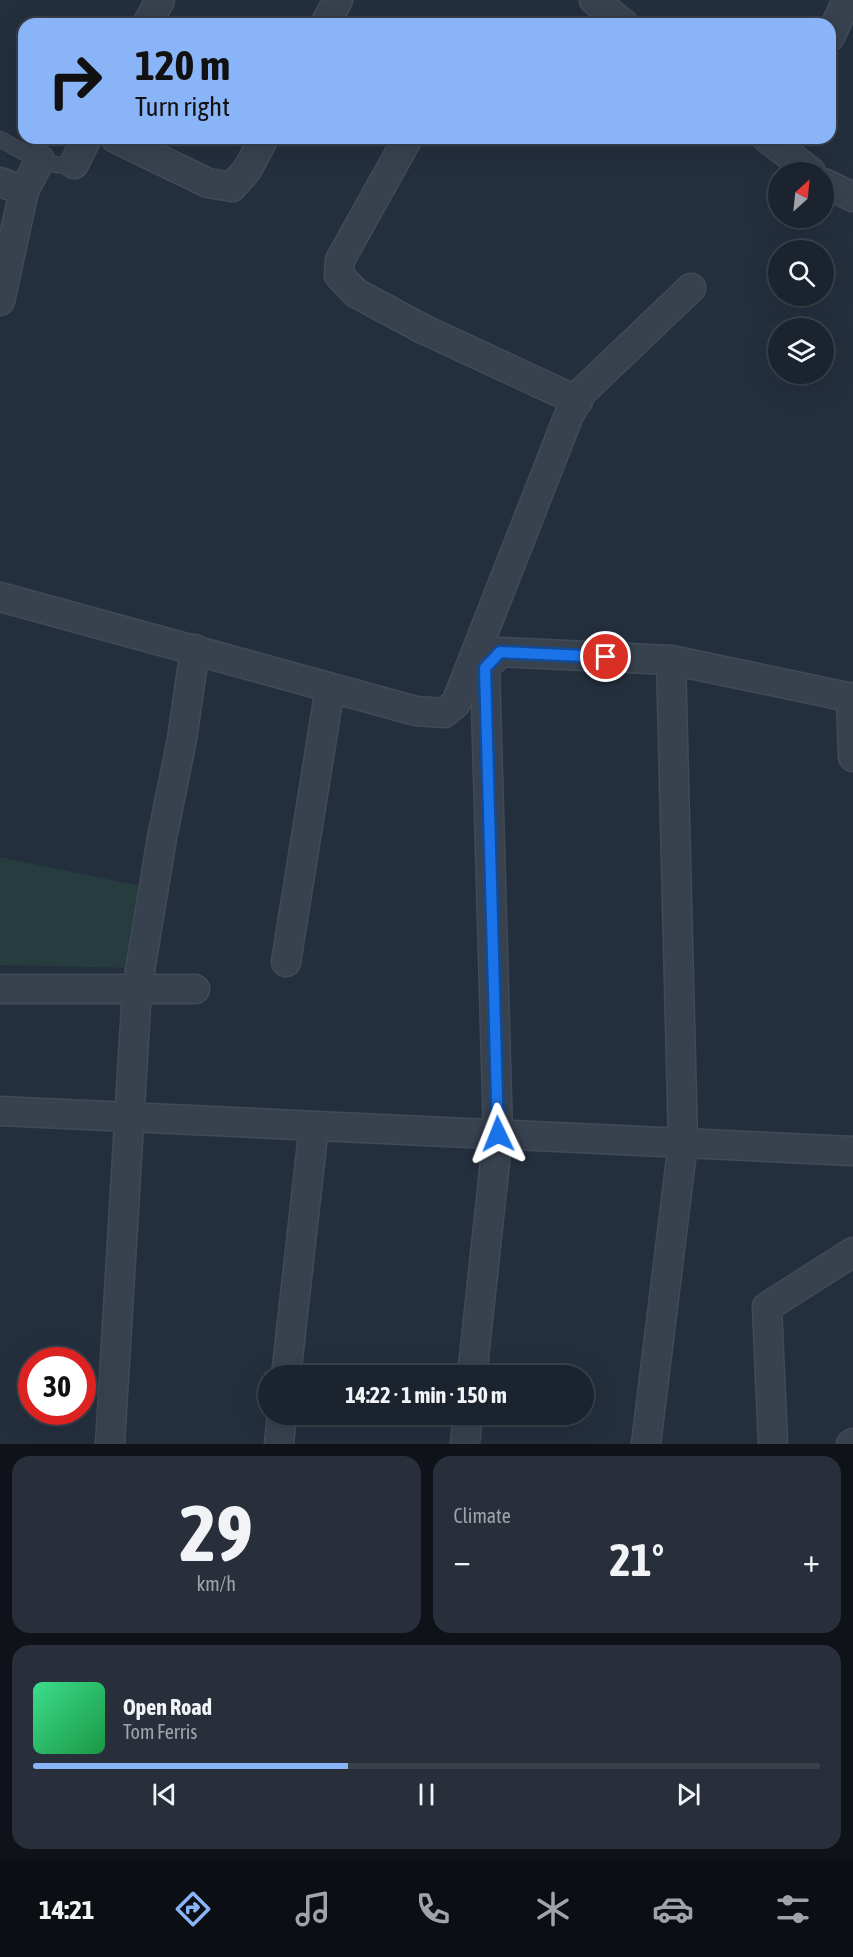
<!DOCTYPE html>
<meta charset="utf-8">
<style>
body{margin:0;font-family:"Asap Condensed",sans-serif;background:#282f3a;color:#f1f3f6;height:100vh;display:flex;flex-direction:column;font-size:22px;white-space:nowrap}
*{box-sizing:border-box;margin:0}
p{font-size:20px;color:#a0a4aa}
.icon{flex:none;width:33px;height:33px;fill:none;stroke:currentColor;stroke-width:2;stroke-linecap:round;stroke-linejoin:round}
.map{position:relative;height:1444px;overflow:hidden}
.drawer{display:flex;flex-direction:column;gap:12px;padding:12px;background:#0f1319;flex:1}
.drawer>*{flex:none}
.banner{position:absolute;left:18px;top:18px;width:818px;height:126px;border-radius:18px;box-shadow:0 6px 24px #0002,0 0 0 2px #39404a;background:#8ab4f8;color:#111;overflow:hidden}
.needle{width:39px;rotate:27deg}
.controls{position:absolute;left:768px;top:162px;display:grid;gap:12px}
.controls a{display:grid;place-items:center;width:66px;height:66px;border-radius:50%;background:#1b232e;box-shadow:0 6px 24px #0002,0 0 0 2px #39404a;font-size:30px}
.speed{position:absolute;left:18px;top:1347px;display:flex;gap:12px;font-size:30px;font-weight:700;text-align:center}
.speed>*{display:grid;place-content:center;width:78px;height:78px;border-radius:50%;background:#1b232e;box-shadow:0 6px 24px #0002,0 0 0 2px #39404a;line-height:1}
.speed .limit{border:9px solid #d22;background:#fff;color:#111}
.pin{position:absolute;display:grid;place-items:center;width:51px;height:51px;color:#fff;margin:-26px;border:3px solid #fff;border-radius:50%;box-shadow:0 2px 6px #0007}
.me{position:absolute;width:66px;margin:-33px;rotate:358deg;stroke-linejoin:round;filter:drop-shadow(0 0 4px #0008)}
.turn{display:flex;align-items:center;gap:21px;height:126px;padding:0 18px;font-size:27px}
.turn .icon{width:78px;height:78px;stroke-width:2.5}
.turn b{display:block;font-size:42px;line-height:51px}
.big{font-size:45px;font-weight:700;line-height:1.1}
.drawer .card{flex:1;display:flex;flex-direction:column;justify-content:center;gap:9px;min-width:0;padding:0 21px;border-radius:18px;background:#282f3a}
.drawer .dial{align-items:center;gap:0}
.dial b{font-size:78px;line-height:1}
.song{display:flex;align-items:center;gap:18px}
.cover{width:72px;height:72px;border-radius:9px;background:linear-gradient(135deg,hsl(150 70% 55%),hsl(140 70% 35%))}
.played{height:6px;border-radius:3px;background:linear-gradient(90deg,#8ab4f8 40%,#39404a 40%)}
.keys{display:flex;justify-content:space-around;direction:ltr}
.heat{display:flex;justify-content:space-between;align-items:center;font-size:33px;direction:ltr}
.drawer .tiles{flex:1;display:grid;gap:12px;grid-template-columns:1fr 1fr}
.card:last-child{grid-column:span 2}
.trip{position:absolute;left:258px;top:1365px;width:336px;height:60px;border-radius:30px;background:#1b232e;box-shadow:0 6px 24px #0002,0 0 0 2px #39404a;font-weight:700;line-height:60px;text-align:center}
.dock{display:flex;height:96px;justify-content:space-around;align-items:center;background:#0b0e12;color:#a0a4aa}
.dock .icon{width:42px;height:42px}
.dock .current{color:#8ab4f8}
.dock b{font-size:27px;color:#f1f3f6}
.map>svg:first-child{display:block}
.green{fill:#263c3f}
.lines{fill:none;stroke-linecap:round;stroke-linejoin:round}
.service-casing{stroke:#414a57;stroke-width:17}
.minor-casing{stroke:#414a57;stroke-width:31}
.service{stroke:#38414e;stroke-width:15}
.minor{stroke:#38414e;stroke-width:28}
.route-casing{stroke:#114b97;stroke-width:15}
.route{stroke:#1a73e8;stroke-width:10}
</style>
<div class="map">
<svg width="853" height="1444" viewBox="0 0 853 1444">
<rect width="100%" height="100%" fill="#242f3e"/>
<path class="green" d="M 0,857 L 150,888 L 134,968 L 0,965 Z"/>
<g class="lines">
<g class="service-casing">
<path id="service" d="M 0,139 C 23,151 47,170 74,164"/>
</g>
<g class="minor-casing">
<path id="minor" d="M 594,0 L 624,24
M 147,24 L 160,0
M 325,24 L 338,0
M 830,37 L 847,0
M 115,138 L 208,183 L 232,187 L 247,170 L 264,138
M 408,138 L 340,260 L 339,275 L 356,293 L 423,329 L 578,401
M 767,138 L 811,172
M 74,164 L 87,138
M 0,182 L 24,191
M 824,183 L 853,197
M 0,301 L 24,191 L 40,160
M 0,597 L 416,711 L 444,713 L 456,703 L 569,415 L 583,391 L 691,288
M 851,697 L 853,757
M 286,962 L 330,688
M 0,989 L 195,989
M 0,1111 L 853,1151
M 286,1376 L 314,1126
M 472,1376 L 498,1134 L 485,668 L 500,652 L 671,660 L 853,698
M 110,1444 L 137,989 L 162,838 L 182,739 L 195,649
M 279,1444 L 282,1414
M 465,1444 L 468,1414
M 646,1444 L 683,1143 L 671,660
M 773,1444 L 767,1307 L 853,1252
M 851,1444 L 853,1443"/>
</g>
<use href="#service" class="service"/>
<use href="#minor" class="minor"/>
</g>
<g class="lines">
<g class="route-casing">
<path id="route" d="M 498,1134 L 485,668 L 500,652 L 606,657"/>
</g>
<use href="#route" class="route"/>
</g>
</svg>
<div class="controls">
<a><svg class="needle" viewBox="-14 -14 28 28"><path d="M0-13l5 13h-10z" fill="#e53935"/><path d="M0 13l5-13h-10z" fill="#a0a4aa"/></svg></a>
<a><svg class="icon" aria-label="search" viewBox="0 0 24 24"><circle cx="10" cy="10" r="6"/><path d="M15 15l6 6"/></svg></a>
<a><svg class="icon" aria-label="layers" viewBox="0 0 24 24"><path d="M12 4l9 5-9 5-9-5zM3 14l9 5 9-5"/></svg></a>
</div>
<div class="speed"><div class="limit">30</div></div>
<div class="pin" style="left:606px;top:657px;background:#d93025"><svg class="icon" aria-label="arrive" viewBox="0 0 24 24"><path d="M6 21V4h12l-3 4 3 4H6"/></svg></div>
<svg class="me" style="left:498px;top:1134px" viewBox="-20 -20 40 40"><path d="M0-17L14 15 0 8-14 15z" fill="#1a73e8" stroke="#fff" stroke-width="4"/></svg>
<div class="trip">14:22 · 1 min · 150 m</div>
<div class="banner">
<div class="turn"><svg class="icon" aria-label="right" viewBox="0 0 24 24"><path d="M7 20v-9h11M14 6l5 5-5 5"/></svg><div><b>120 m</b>Turn right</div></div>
</div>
</div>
<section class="drawer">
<div class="tiles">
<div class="card dial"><b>29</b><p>km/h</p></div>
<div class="card"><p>Climate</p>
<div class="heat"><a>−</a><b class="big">21°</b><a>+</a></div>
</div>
<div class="card">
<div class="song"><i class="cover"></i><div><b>Open Road</b><p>Tom Ferris</p></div></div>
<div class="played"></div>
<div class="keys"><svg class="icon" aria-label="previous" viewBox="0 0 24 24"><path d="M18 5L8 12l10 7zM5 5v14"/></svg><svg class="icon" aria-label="pause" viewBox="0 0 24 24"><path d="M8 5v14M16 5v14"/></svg><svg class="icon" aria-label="next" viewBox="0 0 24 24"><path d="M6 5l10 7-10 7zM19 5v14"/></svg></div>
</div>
</div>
</section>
<nav class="dock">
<b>14:21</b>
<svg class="icon current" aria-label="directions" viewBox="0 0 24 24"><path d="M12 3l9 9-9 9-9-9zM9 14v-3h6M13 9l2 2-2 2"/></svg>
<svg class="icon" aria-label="music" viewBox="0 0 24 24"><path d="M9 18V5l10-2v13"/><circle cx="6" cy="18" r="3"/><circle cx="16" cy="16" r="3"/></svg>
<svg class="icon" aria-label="phone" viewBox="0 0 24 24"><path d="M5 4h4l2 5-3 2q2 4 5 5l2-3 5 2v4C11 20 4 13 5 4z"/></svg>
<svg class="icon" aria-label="climate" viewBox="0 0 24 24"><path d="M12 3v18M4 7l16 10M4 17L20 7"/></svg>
<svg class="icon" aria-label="car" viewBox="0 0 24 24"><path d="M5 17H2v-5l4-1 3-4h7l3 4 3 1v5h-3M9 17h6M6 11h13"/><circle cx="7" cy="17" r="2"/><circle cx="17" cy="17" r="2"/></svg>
<svg class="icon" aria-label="filters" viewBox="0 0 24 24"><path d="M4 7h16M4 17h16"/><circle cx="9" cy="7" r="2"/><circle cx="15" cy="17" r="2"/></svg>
</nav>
